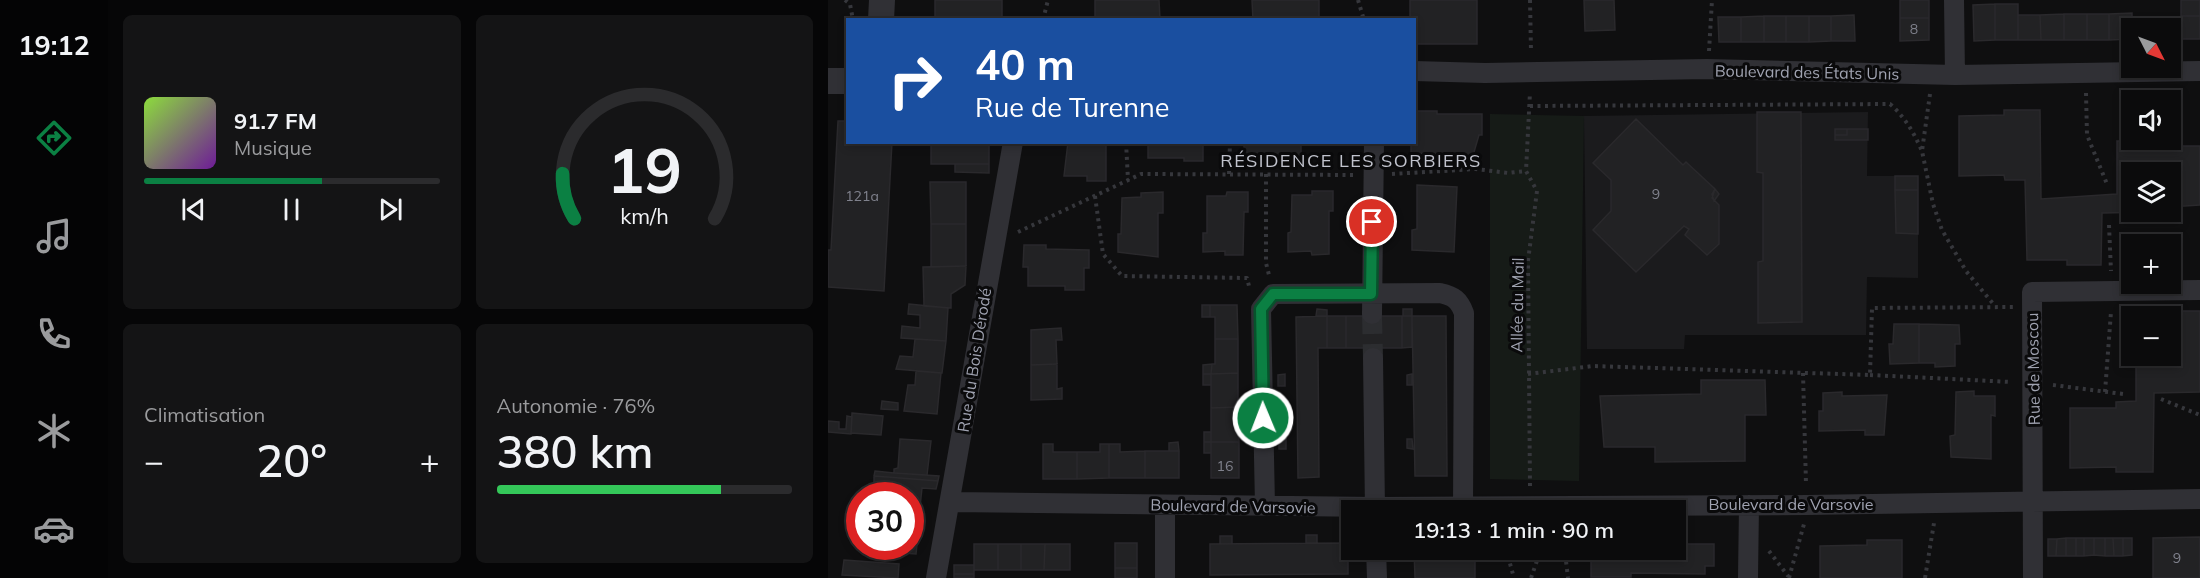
<!DOCTYPE html>
<html lang="fr">
<meta charset="utf-8">
<style>
body{margin:0;font-family:Mulish,sans-serif;background:#141415;color:#f1f3f6;height:100vh;display:flex;flex-direction:column;font-size:22px;white-space:nowrap}
*{box-sizing:border-box;margin:0}
p{font-size:20px;color:#9a9b9d}
.icon{flex:none;width:33px;height:33px;fill:none;stroke:currentColor;stroke-width:2;stroke-linecap:round;stroke-linejoin:round}
.map{position:relative;flex:1;overflow:hidden}
.panel{display:flex;flex-direction:column;gap:15px;padding:15px;background:#060607;width:720px}
.panel>*{flex:none}
.guide{position:absolute;left:18px;top:18px;width:570px;height:126px;border-radius:0px;box-shadow:0 3px 9px #0003,0 0 0 2px #2b2b2d;background:#1a4fa0;color:#fff;overflow:hidden}
.needle{width:39px;rotate:132deg}
.tools{position:absolute;left:1293px;top:18px;display:grid;gap:12px}
.tools a{display:grid;place-items:center;width:60px;height:60px;border-radius:0px;background:#0b0b0c;box-shadow:0 3px 9px #0003,0 0 0 2px #2b2b2d;font-size:30px}
.speed{position:absolute;left:18px;top:482px;display:flex;gap:12px;font-size:30px;font-weight:700;text-align:center}
.speed>*{display:grid;place-content:center;width:78px;height:78px;border-radius:50%;background:#0b0b0c;box-shadow:0 3px 9px #0003,0 0 0 2px #2b2b2d;line-height:1}
.speed .limit{border:9px solid #d22;background:#fff;color:#111}
.pin{position:absolute;display:grid;place-items:center;width:51px;height:51px;color:#fff;margin:-26px;border:3px solid #fff;border-radius:50%;box-shadow:0 2px 6px #0007}
.me{position:absolute;width:66px;margin:-33px;rotate:359deg;stroke-linejoin:round;filter:drop-shadow(0 0 4px #0008)}
.turn{display:flex;align-items:center;gap:21px;height:126px;padding:0 30px;font-size:27px}
.turn .icon{width:78px;height:78px;stroke-width:2.5}
.turn b{display:block;font-size:42px;line-height:51px}
.big{font-size:45px;font-weight:600;line-height:1.1}
.panel .card{flex:1;display:flex;flex-direction:column;justify-content:center;gap:9px;min-width:0;padding:0 21px;border-radius:9px;background:#141415}
.panel .dial{align-items:center;gap:0}
.dial svg{height:156px;overflow:visible;fill:none;stroke:#2b2b2d;stroke-width:7;stroke-linecap:round;text-anchor:middle}
.dial text{fill:#f1f3f6;stroke:none}
.song{display:flex;align-items:center;gap:18px}
.cover{width:72px;height:72px;border-radius:9px;background:linear-gradient(135deg,hsl(90 70% 55%),hsl(280 70% 35%))}
.played{height:6px;border-radius:3px;background:linear-gradient(90deg,#0b8043 60%,#2b2b2d 60%)}
.keys{display:flex;justify-content:space-around;direction:ltr}
.heat{display:flex;justify-content:space-between;align-items:center;font-size:33px;direction:ltr}
.charge{height:9px;border-radius:4px;background:linear-gradient(90deg,#34c759 76%,#2b2b2d 0)}
.panel .tiles{flex:1;display:grid;gap:15px;grid-template-columns:repeat(2,1fr)}
.trip{position:absolute;left:513px;top:500px;width:345px;height:60px;border-radius:0px;background:#0b0b0c;box-shadow:0 3px 9px #0003,0 0 0 2px #2b2b2d;font-weight:600;line-height:60px;text-align:center}
main{display:flex;flex:1;min-height:0}
.menu{display:flex;flex-direction:column;width:108px;justify-content:space-around;align-items:center;background:#040405;color:#9a9b9d}
.menu .icon{width:42px;height:42px}
.menu .active{color:#0b8043}
.menu b{font-size:27px;color:#f1f3f6}
.map>svg:first-child{display:block}
.built{fill:#1b1b1d}
.green{fill:#161b17}
.building{fill:#222224;stroke:#2a292c;stroke-width:1.5}
.lines{fill:none;stroke-linecap:round;stroke-linejoin:round}
.minor-tunnel{stroke:#2c2d30;stroke-width:20;stroke-dasharray:20 10;stroke-linecap:butt}
.path{stroke:#36373c;stroke-width:4;stroke-dasharray:3 4.5;stroke-linecap:butt}
.minor{stroke:#303035;stroke-width:20}
.tertiary{stroke:#303035;stroke-width:26}
.route-casing{stroke:#07532c;stroke-width:15}
.route{stroke:#0b8043;stroke-width:10}
.labels{text-anchor:middle;dominant-baseline:central;stroke-width:6;stroke-linejoin:round;paint-order:stroke}
.number-label{font-size:14px;fill:#80828d}
.street-label{font-size:16px;fill:#a0a3b1;stroke:#0a0a0b}
.neighbourhood-label{font-size:18px;letter-spacing:1.5px;fill:#c1c3cd;stroke:#0a0a0b}
</style>
<main>
<nav class="menu">
<b>19:12</b>
<svg class="icon active" aria-label="directions" viewBox="0 0 24 24"><path d="M12 3l9 9-9 9-9-9zM9 14v-3h6M13 9l2 2-2 2"/></svg>
<svg class="icon" aria-label="music" viewBox="0 0 24 24"><path d="M9 18V5l10-2v13"/><circle cx="6" cy="18" r="3"/><circle cx="16" cy="16" r="3"/></svg>
<svg class="icon" aria-label="phone" viewBox="0 0 24 24"><path d="M5 4h4l2 5-3 2q2 4 5 5l2-3 5 2v4C11 20 4 13 5 4z"/></svg>
<svg class="icon" aria-label="climate" viewBox="0 0 24 24"><path d="M12 3v18M4 7l16 10M4 17L20 7"/></svg>
<svg class="icon" aria-label="car" viewBox="0 0 24 24"><path d="M5 17H2v-5l4-1 3-4h7l3 4 3 1v5h-3M9 17h6M6 11h13"/><circle cx="7" cy="17" r="2"/><circle cx="17" cy="17" r="2"/></svg>
</nav>
<section class="panel">
<div class="tiles">
<div class="card">
<div class="song"><i class="cover"></i><div><b>91.7 FM</b><p>Musique</p></div></div>
<div class="played"></div>
<div class="keys"><svg class="icon" aria-label="previous" viewBox="0 0 24 24"><path d="M18 5L8 12l10 7zM5 5v14"/></svg><svg class="icon" aria-label="pause" viewBox="0 0 24 24"><path d="M8 5v14M16 5v14"/></svg><svg class="icon" aria-label="next" viewBox="0 0 24 24"><path d="M6 5l10 7-10 7zM19 5v14"/></svg></div>
</div>
<div class="card dial"><svg viewBox="0 0 100 80">
<path d="M14 69A42 42 0 1 1 86 69"/>
<path d="M14 69A42 42 0 0 1 8 46" stroke="#0b8043"/>
<text x="50" y="56" font-size="32" font-weight="700">19</text>
<text x="50" y="72" font-size="11">km/h</text>
</svg></div>
<div class="card"><p>Climatisation</p>
<div class="heat"><a>−</a><b class="big">20°</b><a>+</a></div>
</div>
<div class="card"><p>Autonomie · 76%</p><b class="big">380 km</b><div class="charge"></div></div>
</div>
</section>
<div class="map">
<svg width="1372" height="578" viewBox="0 0 1372 578">
<rect width="100%" height="100%" fill="#0f0f10"/>
<path class="built" d="M 1040,112 L 1039,176 L 1090,176 L 1090,278 L 1039,277 L 1038,335 L 857,335 L 856,349 L 759,349 L 756,116 Z"/>
<path class="green" d="M 662,114 L 756,116 L 751,481 L 662,479 Z"/>
<path class="building" d="M 107,0 L 174,0 L 174,20 L 107,20 Z
M 267,0 L 331,0 L 332,20 L 267,20 Z
M 424,0 L 491,0 L 491,20 L 425,20 Z
M 582,0 L 649,0 L 649,44 L 586,44 L 586,20 L 582,20 Z
M 756,0 L 786,0 L 787,30 L 757,31 Z
M 1072,0 L 1101,0 L 1101,18 L 1072,18 Z
M 1353,0 L 1372,0 L 1372,16 L 1353,16 Z
M 1167,4 L 1167,40 L 1146,41 L 1145,5 Z
M 1167,4 L 1190,4 L 1190,40 L 1167,40 Z
M 1304,13 L 1304,39 L 1281,40 L 1281,14 Z
M 1236,14 L 1236,40 L 1213,40 L 1212,15 Z
M 1236,14 L 1259,14 L 1259,40 L 1236,40 Z
M 1259,14 L 1281,14 L 1281,40 L 1259,40 Z
M 1026,15 L 1027,41 L 1003,41 L 1003,16 Z
M 1190,15 L 1212,15 L 1213,40 L 1190,40 Z
M 936,16 L 936,42 L 913,42 L 913,17 Z
M 936,16 L 958,16 L 958,42 L 936,42 Z
M 958,16 L 981,16 L 981,42 L 958,42 Z
M 981,16 L 1003,16 L 1003,41 L 981,42 Z
M 1353,16 L 1372,16 L 1372,39 L 1354,39 Z
M 890,17 L 913,17 L 913,42 L 891,42 Z
M 1072,18 L 1101,18 L 1101,40 L 1072,41 Z
M 1176,110 L 1212,110 L 1213,199 L 1289,194 L 1289,141 L 1325,141 L 1325,146 L 1372,146 L 1372,205 L 1342,207 L 1342,172 L 1304,172 L 1304,212 L 1325,212 L 1274,213 L 1273,265 L 1239,265 L 1239,260 L 1199,260 L 1197,180 L 1177,180 L 1176,175 L 1131,176 L 1131,116 L 1176,115 Z
M 588,111 L 609,111 L 609,114 L 654,114 L 654,135 L 651,135 L 646,152 L 651,156 L 583,153 L 583,142 L 586,142 L 588,133 Z
M 929,112 L 973,112 L 974,322 L 930,323 L 930,262 L 935,261 L 935,173 L 929,172 Z
M 808,119 L 855,165 L 858,162 L 887,189 L 884,198 L 891,205 L 891,244 L 879,255 L 857,235 L 861,229 L 856,226 L 808,272 L 765,230 L 783,211 L 783,180 L 765,163 Z
M 10,121 L 20,121 L 20,142 L 64,142 L 56,291 L 0,287 L 0,250 L 3,250 Z
M 1007,129 L 1019,129 L 1019,135 L 1007,135 Z
M 1019,129 L 1040,129 L 1040,140 L 1007,140 L 1007,135 L 1019,135 Z
M 103,142 L 161,142 L 161,164 L 103,164 Z
M 240,142 L 278,142 L 278,181 L 259,181 L 259,176 L 236,176 Z
M 320,142 L 375,142 L 375,161 L 356,161 L 356,158 L 320,158 Z
M 416,142 L 473,142 L 473,159 L 452,159 L 452,155 L 416,156 Z
M 127,164 L 161,164 L 161,173 L 127,172 Z
M 1067,176 L 1090,176 L 1090,190 L 1067,190 Z
M 102,182 L 138,182 L 138,224 L 103,224 Z
M 589,185 L 629,187 L 626,252 L 584,250 L 584,230 L 589,229 Z
M 887,189 L 891,194 L 886,201 L 884,194 Z
M 1067,190 L 1090,190 L 1090,234 L 1068,233 Z
M 484,191 L 505,191 L 505,211 L 501,211 L 501,254 L 484,255 L 483,251 L 460,252 L 460,233 L 463,232 L 464,195 L 484,195 Z
M 335,192 L 335,213 L 330,213 L 330,257 L 290,252 L 290,234 L 293,234 L 294,198 L 313,197 L 313,193 Z
M 399,192 L 420,192 L 420,212 L 416,212 L 415,255 L 397,255 L 397,251 L 375,252 L 375,233 L 379,233 L 379,196 L 398,196 Z
M 103,224 L 138,224 L 138,266 L 103,267 Z
M 196,245 L 218,245 L 218,249 L 261,250 L 261,268 L 256,268 L 256,290 L 237,290 L 237,286 L 200,286 L 200,267 L 195,267 Z
M 138,266 L 137,285 L 123,294 L 123,308 L 96,306 L 95,267 Z
M 81,304 L 120,308 L 118,341 L 73,338 L 74,326 L 92,328 L 92,315 L 80,314 Z
M 374,305 L 382,305 L 382,317 L 374,317 Z
M 382,305 L 409,305 L 410,339 L 387,339 L 387,317 L 382,317 Z
M 489,309 L 499,310 L 499,316 L 488,316 Z
M 575,309 L 584,309 L 584,316 L 575,316 Z
M 1313,311 L 1372,311 L 1372,392 L 1326,393 L 1325,472 L 1288,472 L 1288,467 L 1242,468 L 1242,408 L 1288,408 L 1288,402 L 1308,401 L 1308,357 L 1342,356 L 1342,316 L 1313,316 Z
M 499,316 L 518,316 L 518,348 L 499,348 Z
M 499,316 L 499,348 L 490,348 L 491,477 L 470,478 L 468,317 Z
M 518,316 L 574,316 L 574,348 L 518,348 Z
M 574,316 L 584,316 L 584,347 L 574,348 Z
M 584,316 L 618,316 L 619,476 L 587,476 Z
M 1066,324 L 1091,324 L 1091,363 L 1062,364 L 1061,344 L 1065,344 Z
M 1091,324 L 1131,325 L 1132,344 L 1127,344 L 1127,366 L 1107,367 L 1107,363 L 1091,363 Z
M 233,328 L 234,340 L 228,340 L 229,364 L 203,365 L 203,330 Z
M 87,339 L 118,341 L 114,373 L 68,369 L 72,356 L 85,357 Z
M 387,339 L 410,339 L 410,373 L 383,374 L 384,364 L 387,364 Z
M 229,364 L 229,389 L 234,388 L 234,399 L 203,400 L 203,365 Z
M 384,364 L 383,374 L 375,374 L 375,365 Z
M 88,371 L 113,373 L 109,414 L 76,411 L 80,385 L 87,385 Z
M 410,373 L 410,407 L 383,408 L 383,374 Z
M 375,374 L 383,374 L 383,385 L 375,385 Z
M 457,374 L 457,386 L 450,386 L 450,375 Z
M 584,374 L 584,385 L 579,385 L 579,375 Z
M 873,380 L 937,380 L 938,415 L 917,415 L 917,461 L 827,462 L 827,447 L 776,447 L 772,396 L 873,394 Z
M 1146,391 L 1146,396 L 1167,396 L 1167,416 L 1163,415 L 1163,459 L 1123,457 L 1122,436 L 1127,435 L 1128,392 Z
M 1014,392 L 1014,396 L 1059,395 L 1056,435 L 1037,435 L 1037,430 L 991,431 L 991,411 L 995,411 L 995,393 Z
M 54,401 L 70,403 L 70,410 L 53,409 Z
M 410,407 L 411,442 L 383,442 L 383,408 Z
M 24,413 L 55,416 L 53,435 L 23,433 Z
M 19,416 L 24,417 L 23,434 L 0,432 L 0,421 L 11,422 L 11,429 L 18,429 Z
M 376,432 L 383,432 L 383,442 L 376,442 Z
M 458,438 L 458,449 L 451,449 L 451,439 Z
M 72,439 L 103,441 L 99,475 L 66,473 L 66,469 L 70,468 Z
M 579,439 L 584,439 L 585,449 L 579,448 Z
M 350,442 L 351,451 L 341,451 L 341,443 Z
M 376,442 L 383,442 L 383,453 L 376,453 Z
M 383,442 L 411,442 L 411,478 L 383,478 Z
M 215,444 L 225,444 L 225,452 L 249,452 L 249,479 L 215,479 Z
M 272,444 L 281,444 L 281,478 L 249,479 L 249,452 L 272,452 Z
M 281,444 L 292,444 L 292,452 L 317,451 L 317,478 L 281,478 Z
M 317,451 L 351,451 L 351,478 L 317,478 Z
M 47,471 L 66,473 L 111,476 L 110,481 L 46,476 Z
M 46,476 L 110,481 L 108,489 L 94,488 L 92,507 L 82,506 L 82,495 L 63,495 L 64,486 L 46,485 Z
M 27,501 L 32,501 L 32,511 L 27,511 Z
M 82,506 L 92,507 L 90,535 L 82,534 Z
M 82,534 L 90,535 L 88,554 L 59,552 L 59,546 L 82,546 Z
M 478,535 L 489,535 L 489,543 L 478,543 Z
M 392,536 L 404,536 L 404,544 L 392,544 Z
M 1372,537 L 1372,578 L 1325,578 L 1325,538 Z
M 1238,538 L 1238,556 L 1228,556 L 1229,539 Z
M 1238,538 L 1248,538 L 1248,556 L 1238,556 Z
M 1248,538 L 1256,538 L 1256,556 L 1248,556 Z
M 1256,538 L 1266,538 L 1266,555 L 1256,556 Z
M 1266,538 L 1277,538 L 1277,556 L 1266,555 Z
M 1277,538 L 1285,538 L 1286,556 L 1277,556 Z
M 1285,538 L 1295,538 L 1295,556 L 1286,556 Z
M 1295,538 L 1304,538 L 1304,555 L 1295,556 Z
M 1220,539 L 1229,539 L 1228,556 L 1220,556 Z
M 1039,540 L 1074,540 L 1074,578 L 992,578 L 992,546 L 1039,545 Z
M 287,543 L 309,543 L 309,568 L 287,568 Z
M 520,543 L 520,574 L 382,575 L 382,544 Z
M 146,544 L 170,544 L 170,570 L 146,570 Z
M 170,544 L 193,544 L 193,570 L 170,570 Z
M 193,544 L 217,544 L 216,570 L 193,570 Z
M 217,544 L 242,544 L 242,570 L 216,570 Z
M 848,544 L 886,544 L 886,566 L 877,566 L 877,574 L 803,573 L 803,577 L 763,577 L 763,560 L 755,560 L 755,549 L 848,549 Z
M 586,549 L 647,549 L 647,578 L 587,578 Z
M 16,560 L 71,564 L 70,578 L 14,575 Z
M 126,565 L 146,565 L 146,574 L 126,574 Z
M 287,568 L 309,568 L 309,578 L 287,578 Z
M 126,574 L 146,574 L 146,578 L 126,578 Z"/>
<g class="lines">
<path class="minor-tunnel" d="M 544,314 L 545,358"/>
<path class="path" d="M 17,0 L 22,4 L 25,20
M 530,0 L 536,20
M 702,0 L 703,51
M 215,20 L 220,0
M 881,51 L 884,0
M 1258,93 L 1259,135 L 1279,184
M 1102,94 L 1094,151 L 1105,204 L 1114,230 L 1138,271 L 1167,306
M 702,106 L 1062,104 C 1077,117 1086,133 1094,151
M 298,142 L 300,180
M 401,174 L 402,142
M 438,174 L 438,263 L 441,275
M 564,174 L 648,169 L 680,173 L 698,171
M 267,196 L 275,254 L 294,276 L 419,278 L 422,290
M 1281,225 L 1283,271
M 190,232 L 313,174 L 527,175
M 975,373 L 978,484
M 700,374 L 765,366 L 1042,375 L 1044,308 L 1185,307
M 1042,375 L 1184,382
M 1225,385 L 1295,394
M 1277,392 L 1283,312
M 1333,399 L 1372,415
M 702,486 L 700,261 L 709,191 L 698,171 L 702,92
M 678,549 L 686,578
M 730,549 L 738,561 L 740,578
M 941,551 L 960,576
M 703,578 L 713,549
M 961,578 L 976,524
M 1097,578 L 1106,523"/>
<path class="minor" d="M 1126,0 L 1127,75
M 586,71 L 657,73 L 879,69 L 1127,75 L 1372,71
M 544,314 L 546,142
M 545,358 L 547,510
M 123,502 L 547,507 L 979,505 L 1372,499
M 337,505 L 337,578
M 437,506 L 433,309 L 445,294 L 612,293 C 626,296 631,300 636,313 L 635,507
M 548,549 L 549,578
M 108,578 L 185,142
M 920,578 L 921,505
M 1205,578 L 1204,292 L 1372,290"/>
<path class="tertiary" d="M 53,20 L 54,0
M 0,81 L 20,81"/>
</g>
<g class="lines">
<g class="route-casing">
<path id="route" d="M 435,418 L 433,309 L 445,294 L 543,294 L 544,222"/>
</g>
<use href="#route" class="route"/>
</g>
<g class="labels">
<g class="number-label">
<text x="1086" y="29">8</text>
<text x="828" y="194">9</text>
<text x="34" y="196">121a</text>
<text x="397" y="466">16</text>
<text x="1349" y="558">9</text>
</g>
<g class="street-label">
<text transform="translate(979 72) rotate(1)">Boulevard des États Unis</text>
<text transform="translate(689 305) rotate(-89)">Allée du Mail</text>
<text transform="translate(146 360) rotate(-81)">Rue du Bois Dérodé</text>
<text transform="translate(1205 369) rotate(-91)">Rue de Moscou</text>
<text x="963" y="504">Boulevard de Varsovie</text>
<text transform="translate(405 506) rotate(1)">Boulevard de Varsovie</text>
</g>
<g class="neighbourhood-label">
<text x="523" y="160">RÉSIDENCE LES SORBIERS</text>
</g>
</g>
</svg>
<div class="tools">
<a><svg class="needle" viewBox="-14 -14 28 28"><path d="M0-13l5 13h-10z" fill="#e53935"/><path d="M0 13l5-13h-10z" fill="#9a9b9d"/></svg></a>
<a><svg class="icon" aria-label="sound" viewBox="0 0 24 24"><path d="M4 9h4l5-4v14l-5-4H4zM17 9q2 3 0 6"/></svg></a>
<a><svg class="icon" aria-label="layers" viewBox="0 0 24 24"><path d="M12 4l9 5-9 5-9-5zM3 14l9 5 9-5"/></svg></a>
<a>+</a>
<a>−</a>
</div>
<div class="speed"><div class="limit">30</div></div>
<div class="pin" style="left:544px;top:222px;background:#d93025"><svg class="icon" aria-label="arrive" viewBox="0 0 24 24"><path d="M6 21V4h12l-3 4 3 4H6"/></svg></div>
<svg class="me" style="left:435px;top:418px" viewBox="-20 -20 40 40"><circle r="17" fill="#0b8043" stroke="#fff" stroke-width="3"/><path d="M0-11L8 9 0 5-8 9z" fill="#fff"/></svg>
<div class="trip">19:13 · 1 min · 90 m</div>
<div class="guide">
<div class="turn"><svg class="icon" aria-label="right" viewBox="0 0 24 24"><path d="M7 20v-9h11M14 6l5 5-5 5"/></svg><div><b>40 m</b>Rue de Turenne</div></div>
</div>
</div>
</main>
